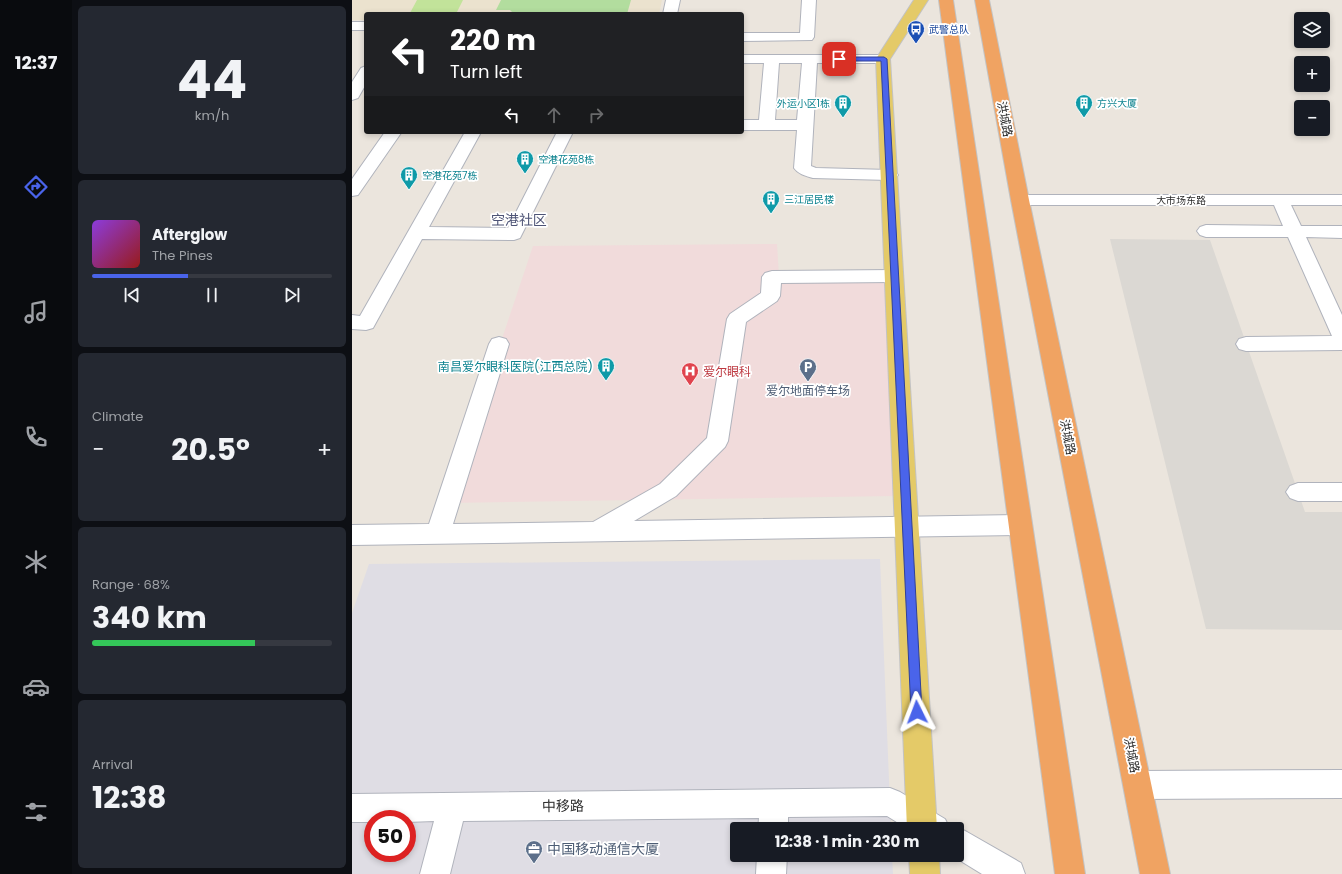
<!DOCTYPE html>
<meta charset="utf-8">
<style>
body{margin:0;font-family:Poppins,"Noto Sans SC",sans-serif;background:#242831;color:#f1f3f6;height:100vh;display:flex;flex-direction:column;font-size:15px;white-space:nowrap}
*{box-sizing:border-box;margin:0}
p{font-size:13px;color:#9ea1a6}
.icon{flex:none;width:22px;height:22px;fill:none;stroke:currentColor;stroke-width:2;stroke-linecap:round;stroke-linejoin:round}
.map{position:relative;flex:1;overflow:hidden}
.sheet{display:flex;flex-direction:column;gap:6px;padding:6px;background:#0d0f14;width:280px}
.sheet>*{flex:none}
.top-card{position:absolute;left:12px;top:12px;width:380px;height:122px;border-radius:4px;box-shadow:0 2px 6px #0003;background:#202124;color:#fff;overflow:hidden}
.buttons{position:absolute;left:942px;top:12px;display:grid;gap:8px}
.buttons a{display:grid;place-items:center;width:36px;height:36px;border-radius:4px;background:#171b24;box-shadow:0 2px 6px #0003;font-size:20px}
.speed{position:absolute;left:12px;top:810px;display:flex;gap:8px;font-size:20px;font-weight:700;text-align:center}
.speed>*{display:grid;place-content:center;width:52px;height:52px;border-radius:50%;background:#171b24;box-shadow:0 2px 6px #0003;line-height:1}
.speed .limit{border:6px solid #d22;background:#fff;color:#111}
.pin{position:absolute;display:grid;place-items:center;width:34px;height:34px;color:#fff;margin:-17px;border-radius:8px;box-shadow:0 2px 6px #0006}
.me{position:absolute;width:44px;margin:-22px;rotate:357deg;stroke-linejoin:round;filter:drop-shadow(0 0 3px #0008)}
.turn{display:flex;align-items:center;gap:14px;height:84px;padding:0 20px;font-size:18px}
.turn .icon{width:52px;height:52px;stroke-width:2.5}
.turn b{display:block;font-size:28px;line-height:34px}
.lanes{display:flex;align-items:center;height:38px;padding:0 20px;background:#0003;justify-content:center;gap:20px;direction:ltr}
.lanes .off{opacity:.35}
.big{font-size:30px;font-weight:700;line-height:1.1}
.sheet .tile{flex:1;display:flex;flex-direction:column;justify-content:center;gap:6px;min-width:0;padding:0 14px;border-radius:6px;background:#242831}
.sheet .dial{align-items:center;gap:0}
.dial b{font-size:52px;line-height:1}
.song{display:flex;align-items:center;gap:12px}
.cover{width:48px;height:48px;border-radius:6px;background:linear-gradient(135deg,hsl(270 70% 55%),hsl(0 70% 35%))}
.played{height:4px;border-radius:2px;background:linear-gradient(90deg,#4a64ea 40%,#363941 40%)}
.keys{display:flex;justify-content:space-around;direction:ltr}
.heat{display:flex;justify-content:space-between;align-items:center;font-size:22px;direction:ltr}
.charge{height:6px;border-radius:3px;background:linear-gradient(90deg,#34c759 68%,#363941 0)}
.trip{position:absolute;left:378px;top:822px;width:234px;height:40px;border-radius:4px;background:#171b24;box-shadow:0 2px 6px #0003;font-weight:700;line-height:40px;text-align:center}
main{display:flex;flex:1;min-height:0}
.dock{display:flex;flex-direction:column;width:72px;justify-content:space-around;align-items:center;background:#090b0e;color:#9ea1a6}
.dock .icon{width:28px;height:28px}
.dock .active{color:#4a64ea}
.dock b{font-size:18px;color:#f1f3f6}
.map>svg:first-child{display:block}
.industrial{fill:#dfdde4;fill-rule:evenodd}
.education{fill:#ebe2ce}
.medical{fill:#f1dbdb}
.green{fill:#b2dd9e}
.pitch{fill:#c2e39a}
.plaza{fill:#dbd8d3}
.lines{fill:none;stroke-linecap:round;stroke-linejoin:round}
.minor-casing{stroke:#b0b3bc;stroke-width:2}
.major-casing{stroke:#c3c3c3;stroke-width:2}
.highway-casing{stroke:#c3c3c3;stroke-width:2}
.minor{fill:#fff;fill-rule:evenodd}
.major{fill:#e4ca68;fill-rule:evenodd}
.highway{fill:#f0a362;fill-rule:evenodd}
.route{fill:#4a64ea;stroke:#304198}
.labels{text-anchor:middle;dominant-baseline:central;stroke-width:3.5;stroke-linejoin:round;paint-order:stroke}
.far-transit-label{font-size:10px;fill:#164399;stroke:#fff;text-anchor:start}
.far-culture-label{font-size:10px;fill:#0d838f;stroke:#fff;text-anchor:start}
.far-street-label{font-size:10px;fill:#2a2a2a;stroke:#fff}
.street-label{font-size:12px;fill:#2a2a2a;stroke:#fff}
.culture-label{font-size:12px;fill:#0d838f;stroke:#fff;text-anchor:end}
.health-label{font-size:12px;fill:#be3a42;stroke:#fff;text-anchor:start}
.service-label{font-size:12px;fill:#4e5e75;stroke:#fff}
.quarter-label{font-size:14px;fill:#4e5476;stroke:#fff}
.near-street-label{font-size:14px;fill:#2a2a2a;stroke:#fff}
.near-service-label{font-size:14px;fill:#4e5e75;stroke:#fff;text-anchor:start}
</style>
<main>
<nav class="dock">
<b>12:37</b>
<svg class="icon active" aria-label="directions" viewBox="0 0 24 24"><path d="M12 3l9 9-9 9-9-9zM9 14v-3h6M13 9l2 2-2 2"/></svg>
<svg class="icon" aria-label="music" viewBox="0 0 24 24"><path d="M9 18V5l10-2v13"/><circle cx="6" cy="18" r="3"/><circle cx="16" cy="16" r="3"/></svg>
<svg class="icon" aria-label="phone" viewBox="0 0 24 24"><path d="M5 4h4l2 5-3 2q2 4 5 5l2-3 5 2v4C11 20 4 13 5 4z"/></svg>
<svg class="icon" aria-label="climate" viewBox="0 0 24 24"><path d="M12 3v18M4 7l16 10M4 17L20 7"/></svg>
<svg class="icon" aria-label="car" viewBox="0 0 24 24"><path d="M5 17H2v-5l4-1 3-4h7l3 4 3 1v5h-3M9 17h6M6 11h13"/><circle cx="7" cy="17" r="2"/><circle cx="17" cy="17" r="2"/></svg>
<svg class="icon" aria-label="filters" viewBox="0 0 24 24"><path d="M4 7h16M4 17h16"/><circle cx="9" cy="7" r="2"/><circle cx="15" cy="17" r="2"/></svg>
</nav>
<section class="sheet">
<div class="tile dial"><b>44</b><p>km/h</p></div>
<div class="tile">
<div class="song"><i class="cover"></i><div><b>Afterglow</b><p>The Pines</p></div></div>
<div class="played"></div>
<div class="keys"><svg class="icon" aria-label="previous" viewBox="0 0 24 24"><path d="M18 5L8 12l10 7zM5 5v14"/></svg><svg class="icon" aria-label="pause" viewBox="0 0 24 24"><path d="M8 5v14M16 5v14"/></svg><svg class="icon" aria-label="next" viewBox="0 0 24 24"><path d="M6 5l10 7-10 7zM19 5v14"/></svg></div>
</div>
<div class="tile"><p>Climate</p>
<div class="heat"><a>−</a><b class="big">20.5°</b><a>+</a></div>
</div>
<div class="tile"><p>Range · 68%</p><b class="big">340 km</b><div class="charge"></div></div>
<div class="tile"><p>Arrival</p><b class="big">12:38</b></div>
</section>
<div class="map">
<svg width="990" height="874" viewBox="0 0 990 874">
<rect width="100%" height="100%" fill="#ebe5dd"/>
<path class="industrial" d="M 528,559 L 539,829 L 385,829 L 385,855 L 540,855 L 541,874 L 0,874 L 0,613 L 17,564 ZM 21,819 L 55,819 L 55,853 L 21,853 Z"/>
<path class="education" d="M 0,0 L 310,0 L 307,14 L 14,14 L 14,20 L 0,20 Z"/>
<path class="medical" d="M 425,244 L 427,276 L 538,274 L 543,496 L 95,503 L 181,246 Z"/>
<path class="green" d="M 149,0 L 279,0 L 275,14 L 162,14 L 158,10 L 144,10 Z"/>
<path class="pitch" d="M 65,0 L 111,0 L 105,12 L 58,13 Z"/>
<path class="plaza" d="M 758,239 L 858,240 L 953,512 L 990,512 L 990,630 L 854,629 Z"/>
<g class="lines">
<g class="minor-casing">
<path id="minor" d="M 314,0 L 328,0 L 325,14 L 311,14 Z
M 450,0 L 464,0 L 462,37 L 460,40 L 390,41 L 390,33 L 448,33 Z
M 0,22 L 14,22 L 14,30 L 0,30 Z
M 390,55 L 531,55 L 536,56 L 538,59 L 536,62 L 531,63 L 465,63 L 459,166 L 464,168 L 537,170 L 543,171 L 546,175 L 543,179 L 537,180 L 461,178 C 454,176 446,174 442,168 L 445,130 L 390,130 L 390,120 L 407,120 L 412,63 L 390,63 ZM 427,63 L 450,63 L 445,120 L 423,120 Z
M 14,66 L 14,84 L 6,98 L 0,100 L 0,82 L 9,68 Z
M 33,132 L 49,133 L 6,195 L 0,196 L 0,179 Z
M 113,132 L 127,132 L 128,134 L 77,227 L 156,228 L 205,132 L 221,132 L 168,238 L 162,240 L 70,239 L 21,328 L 14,330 L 0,329 L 0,315 L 8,316 Z
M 668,195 L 990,195 L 990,205 L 939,205 L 949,226 L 990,226 L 990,238 L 954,237 L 990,315 L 990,350 L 894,351 L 887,349 L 884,344 L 887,339 L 894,337 L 980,336 L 936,237 L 854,237 L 848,235 L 845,231 L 848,227 L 854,225 L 931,226 L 922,205 L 668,205 L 662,204 L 659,200 L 662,196 Z
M 542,270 L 549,272 L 551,276 L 549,280 L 542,282 L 429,283 L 428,296 L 425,301 L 394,322 L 376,441 L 373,447 L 324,496 L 282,521 L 668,515 L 676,518 L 680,525 L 676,532 L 668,535 L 0,545 L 0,525 L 77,524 L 137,344 L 140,339 L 147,337 L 154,339 L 157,344 L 101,524 L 241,522 L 308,484 L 355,438 L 375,319 L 378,314 L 409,293 L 410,277 L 413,273 L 420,271 Z
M 946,483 L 990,483 L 990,501 L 946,501 L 938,498 L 934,492 L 938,486 Z
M 990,770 L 990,798 L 786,799 L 776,795 L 772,785 L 776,775 L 786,771 Z
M 538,788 L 548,792 L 593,819 L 598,829 L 556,829 L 535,816 L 436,817 L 436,829 L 406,829 L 407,818 L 111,821 L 98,874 L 68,874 L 82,821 L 55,822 L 55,819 L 21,819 L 21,822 L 0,822 L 0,794 Z
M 605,827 L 615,832 L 669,863 L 673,874 L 630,874 L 599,855 L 605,855 L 605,829 L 601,829 Z
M 405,855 L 435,855 L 434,874 L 404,874 Z"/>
</g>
<g class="major-casing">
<path id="major" d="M 562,0 L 576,0 L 538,59 L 585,829 L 555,829 L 524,59 Z
M 557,855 L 587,855 L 588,874 L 558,874 Z"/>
</g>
<g class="highway-casing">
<path id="highway" d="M 587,0 L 601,0 L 733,874 L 703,874 Z
M 623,0 L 637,0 L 677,200 L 818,874 L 788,874 L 659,200 Z"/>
</g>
<use href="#minor" class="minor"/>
<use href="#major" class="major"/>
<use href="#highway" class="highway"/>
</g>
<path class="route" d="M 485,57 L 532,57 L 535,59 L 570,712 L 569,716 L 565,717 L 561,716 L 559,712 L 529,61 L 487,61 L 484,59 Z"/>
<defs>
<g id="bus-pin" transform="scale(0.9)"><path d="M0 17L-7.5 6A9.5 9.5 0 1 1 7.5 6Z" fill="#1a4fb4" stroke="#fff"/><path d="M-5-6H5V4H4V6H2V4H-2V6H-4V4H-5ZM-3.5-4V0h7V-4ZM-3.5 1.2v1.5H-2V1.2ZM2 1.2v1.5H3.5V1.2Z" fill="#fff"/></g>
<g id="building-pin" transform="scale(0.9)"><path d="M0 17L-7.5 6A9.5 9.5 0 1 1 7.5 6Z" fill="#0f9aa8" stroke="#fff"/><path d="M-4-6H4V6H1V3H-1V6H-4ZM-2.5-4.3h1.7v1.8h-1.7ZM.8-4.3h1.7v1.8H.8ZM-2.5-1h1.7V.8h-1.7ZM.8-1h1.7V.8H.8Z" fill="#fff"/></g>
<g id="parking-pin" transform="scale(0.9)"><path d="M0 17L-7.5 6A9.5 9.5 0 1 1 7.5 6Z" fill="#5c6f8a" stroke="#fff"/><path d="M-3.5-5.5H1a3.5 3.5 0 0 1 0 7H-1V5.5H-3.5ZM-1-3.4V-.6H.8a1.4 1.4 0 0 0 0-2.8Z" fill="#fff"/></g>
<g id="hospital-pin" transform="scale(0.9)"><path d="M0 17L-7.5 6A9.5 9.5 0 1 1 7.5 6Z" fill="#e0444e" stroke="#fff"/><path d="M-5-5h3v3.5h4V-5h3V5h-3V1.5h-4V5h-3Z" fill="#fff"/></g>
<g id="office-pin" transform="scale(0.9)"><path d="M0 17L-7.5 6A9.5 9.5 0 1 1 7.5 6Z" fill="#5c6f8a" stroke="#fff"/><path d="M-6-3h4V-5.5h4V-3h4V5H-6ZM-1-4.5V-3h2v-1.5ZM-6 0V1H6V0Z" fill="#fff"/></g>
</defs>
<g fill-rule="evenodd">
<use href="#bus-pin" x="564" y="29"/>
<use href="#building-pin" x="491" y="103"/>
<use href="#building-pin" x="732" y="103"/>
<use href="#building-pin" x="173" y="159"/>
<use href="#building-pin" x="57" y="175"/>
<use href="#building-pin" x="419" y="199"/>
<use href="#building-pin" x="254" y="366"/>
<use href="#parking-pin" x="456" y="367"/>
<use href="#hospital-pin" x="338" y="371"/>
<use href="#office-pin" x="182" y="849"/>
</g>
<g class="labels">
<g class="far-transit-label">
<text x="577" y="29">武警总队</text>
</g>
<g class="far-culture-label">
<text x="478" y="103" text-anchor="end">外运小区1栋</text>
<text x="745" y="103">方兴大厦</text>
<text x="186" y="159">空港花苑8栋</text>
<text x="70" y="175">空港花苑7栋</text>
<text x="432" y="199">三江居民楼</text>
</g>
<g class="far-street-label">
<text x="829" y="200">大市场东路</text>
</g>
<g class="street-label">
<text transform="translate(653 119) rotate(79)">洪城路</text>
<text transform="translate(716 437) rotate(79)">洪城路</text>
<text transform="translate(780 755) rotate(79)">洪城路</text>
</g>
<g class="culture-label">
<text x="241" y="366">南昌爱尔眼科医院(江西总院)</text>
</g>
<g class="health-label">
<text x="351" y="371">爱尔眼科</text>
</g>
<g class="service-label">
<text x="456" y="390">爱尔地面停车场</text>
</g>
<g class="quarter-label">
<text x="167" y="220">空港社区</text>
</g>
<g class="near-street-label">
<text transform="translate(211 806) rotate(-1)">中移路</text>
</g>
<g class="near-service-label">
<text x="195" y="849">中国移动通信大厦</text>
</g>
</g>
</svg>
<div class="buttons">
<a><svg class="icon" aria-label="layers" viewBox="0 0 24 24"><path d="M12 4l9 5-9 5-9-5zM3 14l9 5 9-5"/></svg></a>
<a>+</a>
<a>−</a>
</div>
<div class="speed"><div class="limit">50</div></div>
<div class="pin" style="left:487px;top:59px;background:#d93025"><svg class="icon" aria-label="arrive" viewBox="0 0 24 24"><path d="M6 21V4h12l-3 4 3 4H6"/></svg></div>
<svg class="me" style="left:565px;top:712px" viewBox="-20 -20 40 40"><path d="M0-17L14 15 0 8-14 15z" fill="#4a64ea" stroke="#fff" stroke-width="4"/></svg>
<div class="trip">12:38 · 1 min · 230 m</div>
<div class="top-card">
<div class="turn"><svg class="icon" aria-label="left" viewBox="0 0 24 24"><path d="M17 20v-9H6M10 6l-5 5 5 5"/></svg><div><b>220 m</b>Turn left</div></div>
<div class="lanes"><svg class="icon" aria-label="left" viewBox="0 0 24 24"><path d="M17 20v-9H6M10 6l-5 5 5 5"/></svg><svg class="icon off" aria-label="ahead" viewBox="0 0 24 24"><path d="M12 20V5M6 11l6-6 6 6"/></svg><svg class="icon off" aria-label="right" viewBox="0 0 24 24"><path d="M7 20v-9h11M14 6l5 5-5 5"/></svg></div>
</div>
</div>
</main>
